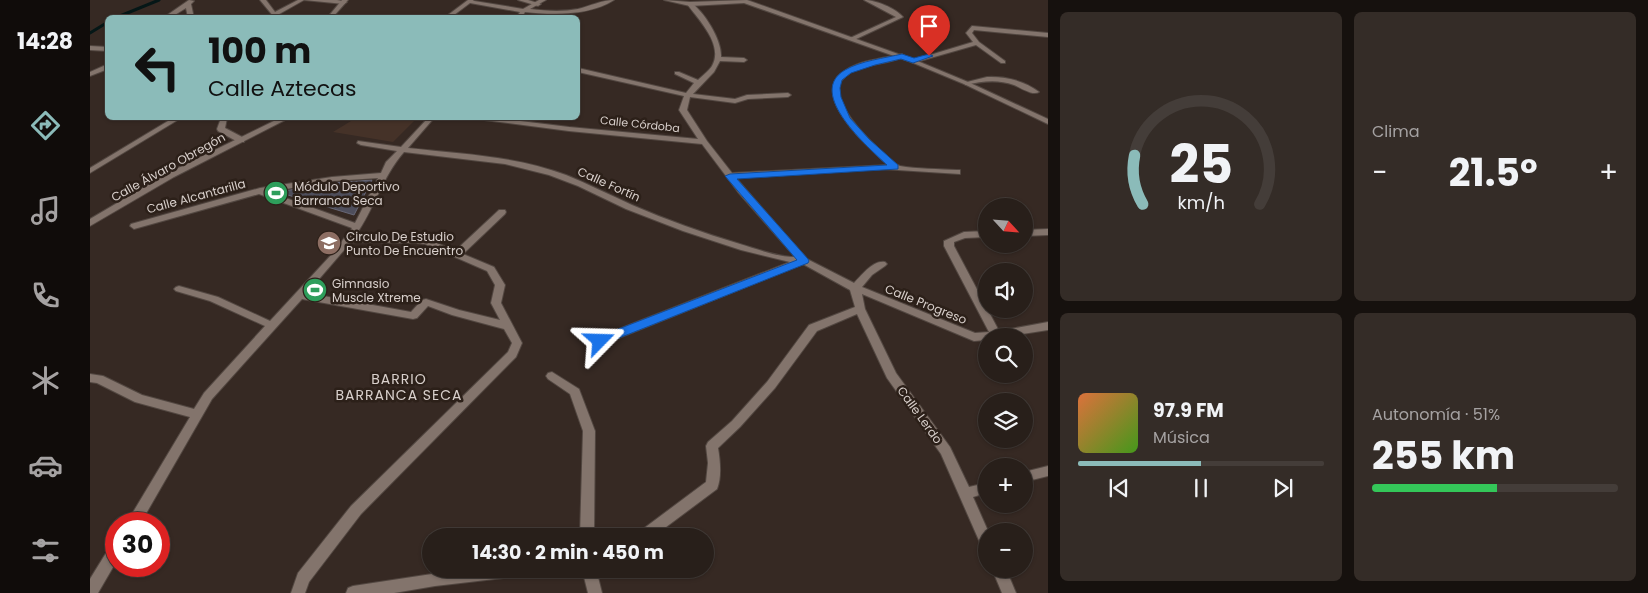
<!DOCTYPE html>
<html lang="es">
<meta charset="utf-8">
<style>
body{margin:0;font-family:Poppins,sans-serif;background:#342c27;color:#f1f3f6;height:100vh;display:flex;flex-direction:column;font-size:19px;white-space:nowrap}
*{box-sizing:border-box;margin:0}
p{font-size:16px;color:#a5a2a2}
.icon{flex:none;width:28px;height:28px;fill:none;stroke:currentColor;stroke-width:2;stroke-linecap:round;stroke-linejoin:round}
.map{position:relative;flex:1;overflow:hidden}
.side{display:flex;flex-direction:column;gap:12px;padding:12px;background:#16110e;width:600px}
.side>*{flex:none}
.hud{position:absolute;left:15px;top:15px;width:475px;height:105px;border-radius:8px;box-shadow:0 1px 4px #0004,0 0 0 1px #443d39;background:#8bbbb9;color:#111;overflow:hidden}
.needle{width:32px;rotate:116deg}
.tools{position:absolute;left:888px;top:198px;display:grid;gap:10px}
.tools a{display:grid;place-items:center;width:55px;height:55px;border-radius:50%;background:#281f1a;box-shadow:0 1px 4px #0004,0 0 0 1px #443d39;font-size:25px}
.speed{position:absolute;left:15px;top:512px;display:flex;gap:10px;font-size:25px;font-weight:700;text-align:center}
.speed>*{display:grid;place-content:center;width:65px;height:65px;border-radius:50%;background:#281f1a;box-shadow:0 1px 4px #0004,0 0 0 1px #443d39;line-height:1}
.speed .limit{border:8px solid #d22;background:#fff;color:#111}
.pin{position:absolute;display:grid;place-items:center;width:42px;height:42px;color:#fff;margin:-51px -21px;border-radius:50% 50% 50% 0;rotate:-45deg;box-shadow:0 0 5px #0007}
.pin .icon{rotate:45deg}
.me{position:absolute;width:55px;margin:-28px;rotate:68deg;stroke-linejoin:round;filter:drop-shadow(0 0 4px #0008)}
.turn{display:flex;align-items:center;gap:18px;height:105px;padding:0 20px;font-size:22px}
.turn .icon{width:65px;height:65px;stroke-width:2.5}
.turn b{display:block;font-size:35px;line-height:42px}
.big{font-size:38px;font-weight:700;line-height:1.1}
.side .tile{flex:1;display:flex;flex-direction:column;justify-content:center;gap:8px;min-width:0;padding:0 18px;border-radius:8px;background:#342c27}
.side .dial{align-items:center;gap:0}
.dial svg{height:130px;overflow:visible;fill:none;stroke:#443d39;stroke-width:7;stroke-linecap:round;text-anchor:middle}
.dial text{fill:#f1f3f6;stroke:none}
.song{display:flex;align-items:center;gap:15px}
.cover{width:60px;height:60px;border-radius:8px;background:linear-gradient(135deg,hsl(20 70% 55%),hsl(100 70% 35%))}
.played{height:5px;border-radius:2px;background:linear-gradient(90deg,#8bbbb9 50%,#443d39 50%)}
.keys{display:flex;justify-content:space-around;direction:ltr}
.heat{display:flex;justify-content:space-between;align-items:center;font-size:28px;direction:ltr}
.charge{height:8px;border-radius:4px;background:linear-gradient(90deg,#34c759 51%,#443d39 0)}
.side .tiles{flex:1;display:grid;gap:12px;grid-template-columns:repeat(2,1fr)}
.trip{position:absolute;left:332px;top:528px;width:292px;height:50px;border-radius:25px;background:#281f1a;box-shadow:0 1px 4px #0004,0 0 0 1px #443d39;font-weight:700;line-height:50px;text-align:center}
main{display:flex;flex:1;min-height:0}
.tab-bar{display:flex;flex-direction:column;width:90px;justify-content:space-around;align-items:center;background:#100c0a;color:#a5a2a2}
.tab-bar .icon{width:35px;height:35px}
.tab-bar .on{color:#8bbbb9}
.tab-bar b{font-size:22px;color:#f1f3f6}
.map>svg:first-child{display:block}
.built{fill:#453228}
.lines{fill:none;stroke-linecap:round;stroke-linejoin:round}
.stream{stroke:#051717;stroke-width:3}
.building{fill:#4e4e5c;stroke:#676776}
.pedestrian-casing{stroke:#524741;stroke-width:2}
.minor-casing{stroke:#524741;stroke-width:2}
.tertiary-casing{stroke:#524741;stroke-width:2}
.pedestrian{fill:#83746c;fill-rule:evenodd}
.minor{fill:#83746c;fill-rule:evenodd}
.tertiary{fill:#83746c;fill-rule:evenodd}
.route{fill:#1a73e8;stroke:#114b97}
.labels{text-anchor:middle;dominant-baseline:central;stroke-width:5;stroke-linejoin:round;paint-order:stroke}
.far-street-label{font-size:11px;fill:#d8cfcb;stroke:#2c2019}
.street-label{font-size:12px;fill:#d8cfcb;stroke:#2c2019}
.poi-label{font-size:12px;fill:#d8cfcb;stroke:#2c2019;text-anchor:start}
.neighbourhood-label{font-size:14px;letter-spacing:1px;fill:#d8cfcb;stroke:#2c2019}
</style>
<main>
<nav class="tab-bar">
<b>14:28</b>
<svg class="icon on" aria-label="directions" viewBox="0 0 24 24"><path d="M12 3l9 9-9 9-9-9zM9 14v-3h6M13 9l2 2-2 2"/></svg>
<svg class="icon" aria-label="music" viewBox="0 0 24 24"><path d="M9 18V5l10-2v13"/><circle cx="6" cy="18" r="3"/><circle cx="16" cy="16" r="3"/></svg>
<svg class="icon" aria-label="phone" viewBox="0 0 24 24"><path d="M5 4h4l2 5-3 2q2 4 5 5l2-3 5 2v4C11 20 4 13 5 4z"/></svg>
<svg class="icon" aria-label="climate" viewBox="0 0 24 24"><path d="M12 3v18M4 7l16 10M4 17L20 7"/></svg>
<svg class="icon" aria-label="car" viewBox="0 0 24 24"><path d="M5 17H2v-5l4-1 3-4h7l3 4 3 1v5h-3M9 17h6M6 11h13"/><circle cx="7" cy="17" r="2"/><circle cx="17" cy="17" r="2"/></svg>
<svg class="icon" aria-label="filters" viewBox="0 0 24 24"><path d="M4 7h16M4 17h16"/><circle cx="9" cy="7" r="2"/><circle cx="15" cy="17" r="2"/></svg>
</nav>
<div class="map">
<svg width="958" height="593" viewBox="0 0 958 593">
<rect width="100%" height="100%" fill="#362923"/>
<path class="built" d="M 266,118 L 327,118 L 303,142 L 243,132 Z"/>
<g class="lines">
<path class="stream" d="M 25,18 L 69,0
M 0,33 L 18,22"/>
</g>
<path class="building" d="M 282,180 L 264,215 L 188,192 L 242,183 Z"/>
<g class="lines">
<g class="pedestrian-casing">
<path id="pedestrian" d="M 428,0 L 438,0 L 451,4 L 448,6 Z"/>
</g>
<g class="minor-casing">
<path id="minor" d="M 99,0 L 104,1 L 101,4 L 104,18 L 98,18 L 96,8 L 80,18 L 73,18 Z
M 170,0 L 176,0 L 185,12 L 208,0 L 247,0 L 257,2 L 254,4 L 214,0 L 184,17 Z
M 378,0 L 433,9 L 449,0 L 456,0 L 440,9 C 456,11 473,12 488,9 C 500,6 512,0 524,0 C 499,16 463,15 435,12 L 431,18 L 426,18 L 430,12 L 380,3 Z
M 774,0 C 786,0 805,8 813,17 L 764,40 L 760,40 L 760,38 L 806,17 Z
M 600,2 C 614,11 632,40 631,57 L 654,58 L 657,60 L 654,62 L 630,61 L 624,72 L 603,94 L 645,99 L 657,95 L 698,93 L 701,95 L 698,97 L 658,99 L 645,103 L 600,97 L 597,110 L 617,141 L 642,173 L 798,165 C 781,150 732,107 745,81 C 746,77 753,72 756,70 C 771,60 794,58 812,54 L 815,56 C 797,67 768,61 752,80 C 737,100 779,140 792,152 C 797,156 804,164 810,166 C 825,169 851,169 867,170 L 870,170 L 870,174 L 792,169 L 646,178 L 717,259 L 764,283 C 772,275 783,260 795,262 L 797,264 L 795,266 L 782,275 L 772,287 L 885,333 L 899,332 L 854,246 L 854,241 L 874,232 L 896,231 L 896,237 L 875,238 L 864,242 L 864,246 L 909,331 L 958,322 L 958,330 L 920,336 L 896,336 L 896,340 L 884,341 L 772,294 L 775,309 L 806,373 L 860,447 L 879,487 L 896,483 L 896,493 L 883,497 L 898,531 L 896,531 L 896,547 L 891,545 L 851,454 L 797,378 L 767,314 L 727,331 L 685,388 L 650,427 L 628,448 C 630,460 632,477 627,489 L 564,536 L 547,536 L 549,532 L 616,482 L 618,463 L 616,446 L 618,442 L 642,421 L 677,382 L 719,325 L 765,307 L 760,290 L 713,264 L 514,344 L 506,344 L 505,341 L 506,338 L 700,262 L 651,250 L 593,231 L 536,209 L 488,186 L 459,175 L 415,164 L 314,152 C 292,177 284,210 265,236 L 326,237 L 340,240 L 365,251 L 409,210 L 415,210 L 416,212 L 415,214 L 373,254 L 404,267 L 415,285 L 411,303 L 432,343 L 426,357 L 271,514 L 219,582 L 215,593 L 201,593 L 208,573 L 261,506 L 418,352 L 422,343 L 414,329 L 362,315 L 338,306 L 327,318 L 323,319 L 212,299 L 122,399 L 50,524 L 36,524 L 100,417 L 45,402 L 7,383 L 0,382 L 0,374 L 13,376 L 52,395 L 104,409 L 114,393 L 175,326 L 120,301 L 86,291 L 84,289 L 86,287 L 89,286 L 128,297 L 180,321 L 242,254 L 262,228 L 169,194 L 44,229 L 40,226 L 41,224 L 170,188 L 242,177 L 291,173 L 296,162 L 307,151 L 271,145 L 267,143 L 268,141 L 311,147 L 338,118 L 344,118 L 318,148 C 371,154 426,156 476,175 C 498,184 520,195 542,205 C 577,220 613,233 650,244 C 667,249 687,257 705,257 L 648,192 L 612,144 L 479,131 L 394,120 L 390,118 L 407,118 L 479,127 L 608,139 L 589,110 L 594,96 L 488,72 L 488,68 L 596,93 L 604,83 L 585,74 L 585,72 L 589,72 L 608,80 C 613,75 619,71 622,66 C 634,45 609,20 597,4 ZM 288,178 L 265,223 L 179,192 L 242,181 ZM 261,242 L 326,243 L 335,244 L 397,271 L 405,285 L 401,303 L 410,320 L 369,310 L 336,299 L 332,300 L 321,312 L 217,293 Z
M 882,26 L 958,33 L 958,37 L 884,30 L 882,33 L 889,42 L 915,61 L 915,63 L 911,63 L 886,45 L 823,63 L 820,61 L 883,42 L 876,33 Z
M 0,46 L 18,47 L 18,51 L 0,50 Z
M 18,64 L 18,69 L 0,76 L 0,72 Z
M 897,77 C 915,76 935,81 949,92 C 943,96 931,88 924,85 C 908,79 892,81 876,85 L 873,83 Z
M 131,118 L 137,118 L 135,128 L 154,138 L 154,142 L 148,142 L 128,131 L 127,129 Z
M 958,229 L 958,235 L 934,236 L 934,230 Z
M 462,372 L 489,389 L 505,431 L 504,536 L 490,536 L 493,431 L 480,394 L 458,379 L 456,376 L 458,373 Z
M 958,466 L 958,476 L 934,482 L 934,472 Z
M 26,544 L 26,562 L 8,593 L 0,593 L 0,579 L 21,545 Z
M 375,569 L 438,569 L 436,574 L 431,576 L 345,586 L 304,593 L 256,593 L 258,588 L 263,586 Z
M 492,569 L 506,569 L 512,593 L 498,593 Z
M 902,569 L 916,569 L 926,593 L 912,593 Z"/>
</g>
<g class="tertiary-casing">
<path id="tertiary" d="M 252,0 L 258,0 L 242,18 L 237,18 Z
M 378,0 L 384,0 L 360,18 L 354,18 Z
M 574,0 L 600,2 L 657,0 L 825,60 L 878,82 L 958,119 L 958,124 L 874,84 L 821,62 L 654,3 L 600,6 Z
M 83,118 L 91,118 L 0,173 L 0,168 Z
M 190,118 L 199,118 L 84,177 L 0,226 L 0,219 L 78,173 Z"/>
</g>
<use href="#pedestrian" class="pedestrian"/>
<use href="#minor" class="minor"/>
<use href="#tertiary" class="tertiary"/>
</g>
<path class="route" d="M 812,54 L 824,58 L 839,54 L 843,56 L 823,63 L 811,59 L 785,65 L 761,73 L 752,80 L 750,88 L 751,97 L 760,118 L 779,139 L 808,165 L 808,169 L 647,179 L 718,259 L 719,261 L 718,263 L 514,344 L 505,344 L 504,341 L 505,338 L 707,260 L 635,176 L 640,174 L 797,165 C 779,148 715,93 755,70 C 770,61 795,58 812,54 Z"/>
<defs>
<g id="stadium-disc" transform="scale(1.25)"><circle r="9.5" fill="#2e9e5b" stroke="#2c2019"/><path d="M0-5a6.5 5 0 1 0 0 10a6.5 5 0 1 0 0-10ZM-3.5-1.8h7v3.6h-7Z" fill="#fff"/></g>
<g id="school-disc" transform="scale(1.25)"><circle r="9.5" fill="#8d6e63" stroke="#2c2019"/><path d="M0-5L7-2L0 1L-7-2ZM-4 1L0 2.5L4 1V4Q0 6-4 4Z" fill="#fff"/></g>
</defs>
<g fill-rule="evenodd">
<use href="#stadium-disc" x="186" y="193"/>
<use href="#school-disc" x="239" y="243"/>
<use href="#stadium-disc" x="225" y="290"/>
</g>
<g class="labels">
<g class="far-street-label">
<text transform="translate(550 124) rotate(6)">Calle Córdoba</text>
</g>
<g class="street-label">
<text transform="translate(78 167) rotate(-29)">Calle Álvaro Obregón</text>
<text transform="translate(519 184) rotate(24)">Calle Fortín</text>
<text transform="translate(106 196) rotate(-15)">Calle Alcantarilla</text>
<text transform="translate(836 304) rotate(22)">Calle Progreso</text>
<text transform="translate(830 415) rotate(54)">Calle Lerdo</text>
</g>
<g class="poi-label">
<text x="204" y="186">Módulo Deportivo<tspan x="204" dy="14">Barranca Seca</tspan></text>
<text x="256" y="236">Circulo De Estudio<tspan x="256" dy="14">Punto De Encuentro</tspan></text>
<text x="242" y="283">Gimnasio<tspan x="242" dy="14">Muscle Xtreme</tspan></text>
</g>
<g class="neighbourhood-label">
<text x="309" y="379">BARRIO<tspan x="309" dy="16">BARRANCA SECA</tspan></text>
</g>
</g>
</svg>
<div class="tools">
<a><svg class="needle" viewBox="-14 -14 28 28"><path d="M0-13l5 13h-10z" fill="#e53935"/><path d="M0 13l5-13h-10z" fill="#a5a2a2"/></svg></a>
<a><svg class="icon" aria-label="sound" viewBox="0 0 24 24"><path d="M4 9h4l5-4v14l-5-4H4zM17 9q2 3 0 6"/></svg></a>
<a><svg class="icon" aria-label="search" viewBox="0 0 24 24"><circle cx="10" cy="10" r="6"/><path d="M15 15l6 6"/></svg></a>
<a><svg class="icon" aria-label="layers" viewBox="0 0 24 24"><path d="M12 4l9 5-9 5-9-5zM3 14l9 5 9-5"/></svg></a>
<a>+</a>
<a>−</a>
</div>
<div class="speed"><div class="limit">30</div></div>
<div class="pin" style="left:839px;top:56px;background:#d93025"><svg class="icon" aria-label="arrive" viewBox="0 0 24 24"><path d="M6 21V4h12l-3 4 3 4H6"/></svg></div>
<svg class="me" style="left:510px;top:341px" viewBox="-20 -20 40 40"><path d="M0-17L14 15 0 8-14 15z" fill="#1a73e8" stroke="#fff" stroke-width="4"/></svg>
<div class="trip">14:30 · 2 min · 450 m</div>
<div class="hud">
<div class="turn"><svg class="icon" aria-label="left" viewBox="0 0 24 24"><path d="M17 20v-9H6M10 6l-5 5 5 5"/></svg><div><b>100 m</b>Calle Aztecas</div></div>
</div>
</div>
<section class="side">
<div class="tiles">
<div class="tile dial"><svg viewBox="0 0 100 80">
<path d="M14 69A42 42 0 1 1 86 69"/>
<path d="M14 69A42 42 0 0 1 9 39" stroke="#8bbbb9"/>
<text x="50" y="56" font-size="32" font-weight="700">25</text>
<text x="50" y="72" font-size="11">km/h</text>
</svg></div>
<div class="tile"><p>Clima</p>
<div class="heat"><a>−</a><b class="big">21.5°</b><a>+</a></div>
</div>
<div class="tile">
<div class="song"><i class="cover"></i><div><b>97.9 FM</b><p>Música</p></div></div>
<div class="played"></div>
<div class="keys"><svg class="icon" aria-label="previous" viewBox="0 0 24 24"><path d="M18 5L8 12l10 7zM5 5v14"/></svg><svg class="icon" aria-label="pause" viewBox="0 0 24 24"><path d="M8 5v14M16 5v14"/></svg><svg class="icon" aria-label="next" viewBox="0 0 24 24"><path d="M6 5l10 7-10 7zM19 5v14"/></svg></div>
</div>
<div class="tile"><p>Autonomía · 51%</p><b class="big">255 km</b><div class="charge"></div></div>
</div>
</section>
</main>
